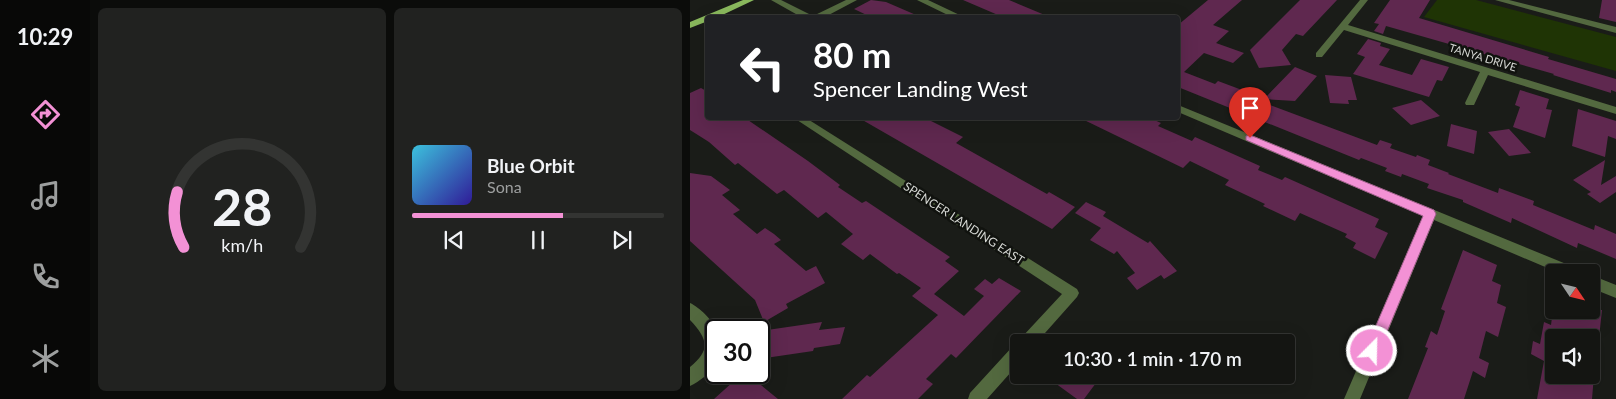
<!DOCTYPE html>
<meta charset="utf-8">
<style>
body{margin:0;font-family:Lato,sans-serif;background:#212220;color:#f1f3f6;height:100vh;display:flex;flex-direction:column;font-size:19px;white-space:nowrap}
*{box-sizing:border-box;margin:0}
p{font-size:16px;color:#9d9f9f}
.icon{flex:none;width:28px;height:28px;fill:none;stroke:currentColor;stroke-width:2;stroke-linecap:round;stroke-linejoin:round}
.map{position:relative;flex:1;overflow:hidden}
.side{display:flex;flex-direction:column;gap:8px;padding:8px;background:#0b0c0a;width:600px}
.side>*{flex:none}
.banner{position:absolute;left:15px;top:15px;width:475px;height:105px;border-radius:5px;box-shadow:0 5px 20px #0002,0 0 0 1px #333432;background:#202124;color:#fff;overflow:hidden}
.needle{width:32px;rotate:125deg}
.tools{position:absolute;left:855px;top:264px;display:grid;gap:10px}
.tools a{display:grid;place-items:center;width:55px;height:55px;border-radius:5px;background:#141512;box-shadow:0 5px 20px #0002,0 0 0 1px #333432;font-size:25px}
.speed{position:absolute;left:15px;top:319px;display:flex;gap:10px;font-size:25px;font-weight:700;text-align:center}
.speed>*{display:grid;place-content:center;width:65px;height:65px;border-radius:50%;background:#141512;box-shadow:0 5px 20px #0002,0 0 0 1px #333432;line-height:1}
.speed .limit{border:2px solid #111;border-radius:8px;background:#fff;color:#111}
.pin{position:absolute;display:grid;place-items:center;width:42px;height:42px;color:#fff;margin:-51px -21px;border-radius:50% 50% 50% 0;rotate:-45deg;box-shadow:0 0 5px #0007}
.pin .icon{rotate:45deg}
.me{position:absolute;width:55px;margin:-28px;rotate:23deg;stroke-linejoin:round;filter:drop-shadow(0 0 4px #0008)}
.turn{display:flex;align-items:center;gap:18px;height:105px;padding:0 25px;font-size:22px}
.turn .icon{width:65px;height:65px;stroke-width:2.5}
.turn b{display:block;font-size:35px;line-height:42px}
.side .widget{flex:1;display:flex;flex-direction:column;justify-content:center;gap:8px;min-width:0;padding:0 18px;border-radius:8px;background:#212220}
.side .dial{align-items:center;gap:0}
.dial svg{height:130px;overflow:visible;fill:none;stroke:#333432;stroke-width:7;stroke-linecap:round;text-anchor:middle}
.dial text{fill:#f1f3f6;stroke:none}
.song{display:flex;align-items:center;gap:15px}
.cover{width:60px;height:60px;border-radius:8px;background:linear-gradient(135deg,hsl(190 70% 55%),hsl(250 70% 35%))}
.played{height:5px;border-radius:2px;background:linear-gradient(90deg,#f391d5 60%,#333432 60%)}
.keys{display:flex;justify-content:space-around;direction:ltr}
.side .tiles{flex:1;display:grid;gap:8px;grid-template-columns:repeat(2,1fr)}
.trip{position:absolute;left:320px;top:334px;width:285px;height:50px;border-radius:5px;background:#141512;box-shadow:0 5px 20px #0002,0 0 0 1px #333432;font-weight:600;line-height:50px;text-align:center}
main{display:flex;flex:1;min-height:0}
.dock{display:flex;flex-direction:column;width:90px;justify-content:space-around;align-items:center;background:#080807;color:#9d9f9f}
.dock .icon{width:35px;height:35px}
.dock .active{color:#f391d5}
.dock b{font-size:22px;color:#f1f3f6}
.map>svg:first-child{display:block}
.green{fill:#1f3405}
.building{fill:#5f284f}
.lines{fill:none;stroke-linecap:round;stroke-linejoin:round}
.minor{fill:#53693f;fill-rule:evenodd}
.major{fill:#8ab95d;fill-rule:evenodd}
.route{fill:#f391d5;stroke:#9e5e8a}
.labels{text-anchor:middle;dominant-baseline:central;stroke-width:5;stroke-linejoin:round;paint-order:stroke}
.far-street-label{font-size:11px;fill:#d6d8d4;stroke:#11130f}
.street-label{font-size:12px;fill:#d6d8d4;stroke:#11130f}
</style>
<main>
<nav class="dock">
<b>10:29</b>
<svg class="icon active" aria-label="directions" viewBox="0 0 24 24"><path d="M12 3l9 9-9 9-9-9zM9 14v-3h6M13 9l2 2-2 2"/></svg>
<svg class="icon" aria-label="music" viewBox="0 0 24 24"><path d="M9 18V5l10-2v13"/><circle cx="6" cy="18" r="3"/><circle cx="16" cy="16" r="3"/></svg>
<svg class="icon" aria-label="phone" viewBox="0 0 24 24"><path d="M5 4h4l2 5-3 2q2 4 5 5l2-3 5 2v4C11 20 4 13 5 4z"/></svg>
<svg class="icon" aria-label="climate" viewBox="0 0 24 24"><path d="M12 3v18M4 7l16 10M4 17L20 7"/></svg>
</nav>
<section class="side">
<div class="tiles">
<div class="widget dial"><svg viewBox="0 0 100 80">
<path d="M14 69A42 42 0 1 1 86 69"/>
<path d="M14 69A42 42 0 0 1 10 35" stroke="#f391d5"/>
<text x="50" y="56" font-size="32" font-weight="700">28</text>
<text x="50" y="72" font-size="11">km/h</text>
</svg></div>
<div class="widget">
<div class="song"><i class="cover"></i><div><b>Blue Orbit</b><p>Sona</p></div></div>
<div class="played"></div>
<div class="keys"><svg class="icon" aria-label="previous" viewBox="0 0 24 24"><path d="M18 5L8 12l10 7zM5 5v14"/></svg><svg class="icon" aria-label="pause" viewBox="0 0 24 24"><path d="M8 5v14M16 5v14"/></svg><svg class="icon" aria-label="next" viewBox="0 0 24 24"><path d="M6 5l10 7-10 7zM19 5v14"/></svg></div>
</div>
</div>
</section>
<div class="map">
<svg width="926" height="399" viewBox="0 0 926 399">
<rect width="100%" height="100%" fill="#1a1c18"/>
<path class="green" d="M 747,0 L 786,0 L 926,37 L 926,71 L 734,17 Z"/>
<path class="building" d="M 181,0 L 196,2 L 233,18 L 183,18 L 164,9 Z
M 273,0 L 319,0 L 362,18 L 315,18 Z
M 518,0 L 552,0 L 523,25 L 539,31 L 526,43 L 554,53 L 543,63 L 514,53 L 494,72 L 525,84 L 528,81 L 560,93 L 559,97 L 687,145 L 690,140 L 702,144 L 700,148 L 726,157 L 727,155 L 740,160 L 738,165 L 759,173 L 758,174 L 808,193 L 809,188 L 844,201 L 843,205 L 904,230 L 905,225 L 926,234 L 926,259 L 888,243 L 887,248 L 822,218 L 821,223 L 773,202 L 773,200 L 737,188 L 739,184 L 712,174 L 711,177 L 695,171 L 697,168 L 671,158 L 669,160 L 488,87 L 488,25 Z
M 610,0 L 647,0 L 613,36 L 606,34 L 592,50 L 601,65 L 569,68 L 560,50 Z
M 700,0 L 740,0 L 729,18 L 859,57 L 858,59 L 926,79 L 926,92 L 921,90 L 921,93 L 863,75 L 864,74 L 696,26 L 693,34 L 684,31 L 689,24 L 684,23 Z
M 912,0 L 926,0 L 926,22 L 909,18 Z
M 678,39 L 691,43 L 690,46 L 700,49 L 689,65 L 722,75 L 731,59 L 759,67 L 752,81 L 747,80 L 739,97 L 663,74 L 675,57 L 667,54 Z
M 605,67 L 627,76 L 605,101 L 574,99 Z
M 635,75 L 661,77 L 667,100 L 658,100 L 659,104 L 640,103 Z
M 11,88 L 18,92 L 18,118 L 55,118 L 118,161 L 150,185 L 148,187 L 172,203 L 176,201 L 260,257 L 255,261 L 269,271 L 244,294 L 274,316 L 294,296 L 284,289 L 295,279 L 302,284 L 309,278 L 331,291 L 266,358 L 261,354 L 236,379 L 243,384 L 228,399 L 152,399 L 177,375 L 180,377 L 248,315 L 222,296 L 231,288 L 209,273 L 207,274 L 180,254 L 173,260 L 151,244 L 163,234 L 136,212 L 128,218 L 94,190 L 87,194 L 48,163 L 45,165 L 19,142 L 0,130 L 0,93 Z
M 830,90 L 859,99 L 856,109 L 862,110 L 855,138 L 823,127 L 830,107 L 825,105 Z
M 731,100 L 750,116 L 721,125 L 702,108 Z
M 888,109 L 926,121 L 926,139 L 918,136 L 915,157 L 882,146 Z
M 169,118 L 235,118 L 273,137 L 266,143 L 357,194 L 359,192 L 385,207 L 362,229 Z
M 390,118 L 460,118 L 471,123 L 468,126 L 502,141 L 505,137 L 570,166 L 568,170 L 592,180 L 595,177 L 689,219 L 685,227 L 698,233 L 685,259 L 663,248 L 666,243 L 655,237 L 657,234 L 610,213 L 605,221 L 573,206 L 575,204 L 535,185 L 539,180 L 500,161 L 493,168 Z
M 761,124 L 787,131 L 784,154 L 757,146 Z
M 819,129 L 841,153 L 819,156 L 798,132 Z
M 915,160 L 911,185 L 926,176 L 926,192 L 910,203 L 897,194 L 901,192 L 883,180 Z
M 0,173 L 21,176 L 40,190 L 32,195 L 50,210 L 43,214 L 67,234 L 75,228 L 84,234 L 91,240 L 84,244 L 116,271 L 126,266 L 135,283 L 96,304 L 98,308 L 74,322 L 65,300 L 0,241 Z
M 396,202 L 416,212 L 413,216 L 458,243 L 460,241 L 487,271 L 474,279 L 471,275 L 447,290 L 437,278 L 445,273 L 427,251 L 424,254 L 400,240 L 411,228 L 385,213 Z
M 773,250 L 807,265 L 802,281 L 811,285 L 807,303 L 816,307 L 808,337 L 796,331 L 789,358 L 799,363 L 795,378 L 783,371 L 774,399 L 718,399 L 738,348 L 735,347 L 741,331 L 747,335 L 755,311 L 751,309 Z
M 863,310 L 912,310 L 909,338 L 864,338 L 864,375 L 904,375 L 902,399 L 847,399 L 854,361 L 841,354 L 843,341 L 850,344 L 854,322 L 861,325 Z
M 132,322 L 129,330 L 155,327 L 150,344 L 124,348 L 123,351 L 69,359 L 69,337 L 71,331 Z
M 54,372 L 55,372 L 88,399 L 24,399 Z
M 354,375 L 412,375 L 394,399 L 387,399 Z"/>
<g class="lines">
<path class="minor" d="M 81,0 L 91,0 L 123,16 L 156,0 L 167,0 L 133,18 L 113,18 Z
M 227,0 L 238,0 L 276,18 L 264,18 Z
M 670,0 L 678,0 L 658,25 L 926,107 L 926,114 L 798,75 L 784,105 L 776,105 L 775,103 L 790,72 L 654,30 L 632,57 L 626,57 L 626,53 Z
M 805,0 L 819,0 L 926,27 L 926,33 Z
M 488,105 L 886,268 L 888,272 L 867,272 L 744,220 L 670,399 L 654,399 L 733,216 L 488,112 Z
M 104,118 L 116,118 L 387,289 L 389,293 L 387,297 L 347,342 L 329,342 L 332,337 L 372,294 Z
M 901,275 L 926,285 L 926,298 L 901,288 Z
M 0,303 C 9,307 24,321 26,331 C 28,339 28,356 25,363 C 22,372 9,382 0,386 L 0,367 C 21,350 18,339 0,320 Z
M 329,344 L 329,363 L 297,399 L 278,399 L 280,393 L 323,346 Z"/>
<path class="major" d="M 53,0 L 64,0 L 26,18 L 18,18 L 18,21 L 0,28 L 0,22 Z"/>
</g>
<path class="route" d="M 560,135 L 744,210 L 746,214 L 687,356 L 682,358 L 677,356 L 675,351 L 733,216 L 556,140 L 556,136 Z"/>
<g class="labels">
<g class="far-street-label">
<text transform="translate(793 57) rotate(17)">TANYA DRIVE</text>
</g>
<g class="street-label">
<text transform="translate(274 223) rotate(33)">SPENCER LANDING EAST</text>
</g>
</g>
</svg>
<div class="tools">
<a><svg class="needle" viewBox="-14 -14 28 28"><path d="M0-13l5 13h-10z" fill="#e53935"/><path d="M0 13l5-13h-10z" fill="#9d9f9f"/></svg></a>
<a><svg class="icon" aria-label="sound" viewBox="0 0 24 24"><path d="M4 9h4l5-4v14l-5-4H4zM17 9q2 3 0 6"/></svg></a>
</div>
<div class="speed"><div class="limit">30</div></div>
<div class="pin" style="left:560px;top:138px;background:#d93025"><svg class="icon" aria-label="arrive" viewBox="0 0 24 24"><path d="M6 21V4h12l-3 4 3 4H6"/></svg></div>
<svg class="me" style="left:682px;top:351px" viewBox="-20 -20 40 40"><circle r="17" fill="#f391d5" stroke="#fff" stroke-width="3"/><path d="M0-11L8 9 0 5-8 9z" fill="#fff"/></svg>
<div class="trip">10:30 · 1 min · 170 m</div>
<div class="banner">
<div class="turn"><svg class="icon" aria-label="left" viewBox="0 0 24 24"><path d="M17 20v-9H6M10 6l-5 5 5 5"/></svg><div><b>80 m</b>Spencer Landing West</div></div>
</div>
</div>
</main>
